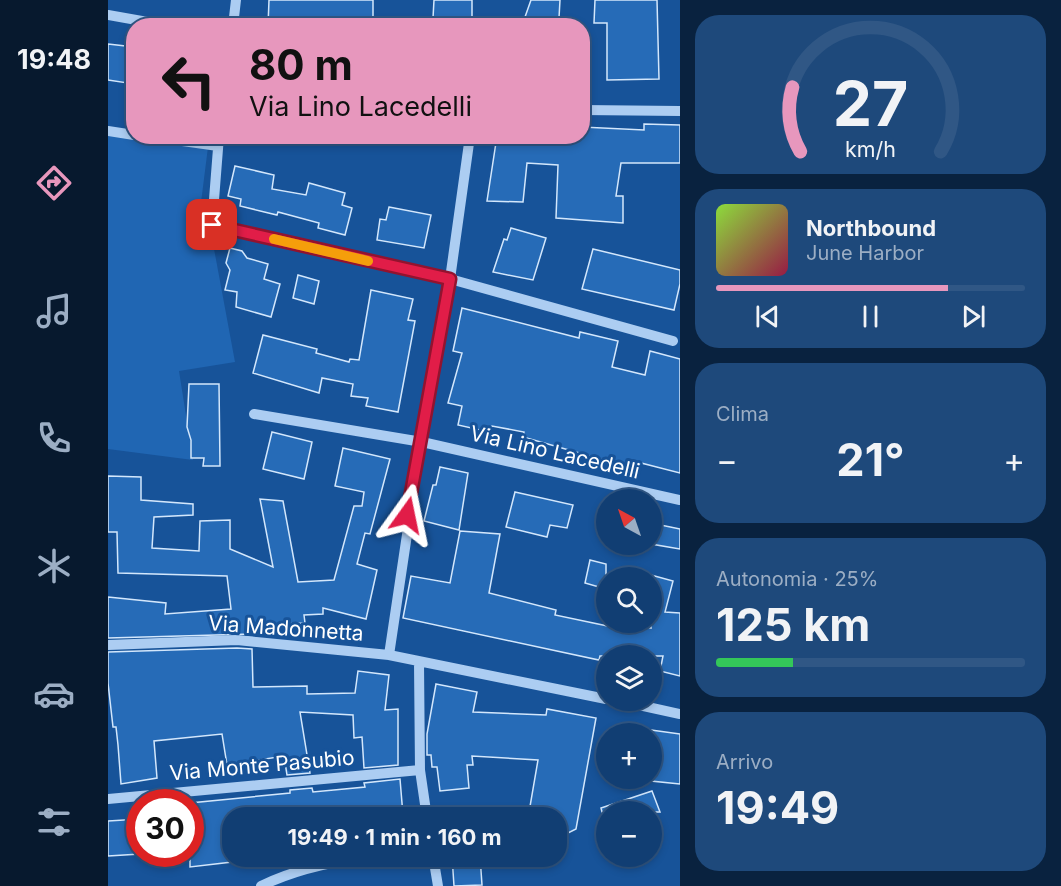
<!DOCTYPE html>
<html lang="it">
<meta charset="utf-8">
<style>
body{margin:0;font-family:Inter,sans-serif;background:#1e497b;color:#f1f3f6;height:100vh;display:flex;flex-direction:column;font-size:22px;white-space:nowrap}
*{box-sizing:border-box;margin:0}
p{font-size:20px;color:#9caec4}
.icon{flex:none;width:33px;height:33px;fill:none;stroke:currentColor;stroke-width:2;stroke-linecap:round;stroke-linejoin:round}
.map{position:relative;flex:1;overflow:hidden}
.details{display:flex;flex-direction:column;gap:15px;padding:15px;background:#09223f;width:381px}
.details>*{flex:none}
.guide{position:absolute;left:18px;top:18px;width:464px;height:126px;border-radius:24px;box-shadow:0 3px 9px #0003,0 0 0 2px #305785;background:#e797bd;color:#111;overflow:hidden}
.needle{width:39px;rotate:320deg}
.buttons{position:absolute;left:488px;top:489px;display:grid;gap:12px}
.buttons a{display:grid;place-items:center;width:66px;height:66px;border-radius:50%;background:#113e73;box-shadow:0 3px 9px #0003,0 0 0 2px #305785;font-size:30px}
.speed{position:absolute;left:18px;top:789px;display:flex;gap:12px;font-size:30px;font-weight:700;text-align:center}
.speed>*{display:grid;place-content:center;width:78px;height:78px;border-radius:50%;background:#113e73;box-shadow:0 3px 9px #0003,0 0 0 2px #305785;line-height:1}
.speed .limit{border:9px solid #d22;background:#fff;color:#111}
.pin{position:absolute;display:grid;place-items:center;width:51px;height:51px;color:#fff;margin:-26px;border-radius:12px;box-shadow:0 3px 9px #0006}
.me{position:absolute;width:66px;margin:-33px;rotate:12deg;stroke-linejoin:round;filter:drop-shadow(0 0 4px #0008)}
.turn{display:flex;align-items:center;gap:21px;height:126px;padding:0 24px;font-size:27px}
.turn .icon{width:78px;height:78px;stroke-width:2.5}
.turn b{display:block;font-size:42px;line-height:51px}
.big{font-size:45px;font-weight:700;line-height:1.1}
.details .card{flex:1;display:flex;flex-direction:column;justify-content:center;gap:9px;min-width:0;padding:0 21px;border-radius:24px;background:#1e497b}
.details .dial{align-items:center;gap:0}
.dial svg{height:156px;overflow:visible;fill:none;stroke:#305785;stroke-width:7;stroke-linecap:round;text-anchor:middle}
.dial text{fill:#f1f3f6;stroke:none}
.song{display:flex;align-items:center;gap:18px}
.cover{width:72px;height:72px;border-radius:9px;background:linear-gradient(135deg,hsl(90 70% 55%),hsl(340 70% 35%))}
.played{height:6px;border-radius:3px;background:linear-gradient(90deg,#e797bd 75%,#305785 75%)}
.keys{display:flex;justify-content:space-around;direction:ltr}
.heat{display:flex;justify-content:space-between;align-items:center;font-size:33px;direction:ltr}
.charge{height:9px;border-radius:4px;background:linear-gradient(90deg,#34c759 25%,#305785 0)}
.trip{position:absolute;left:114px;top:807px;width:345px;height:60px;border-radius:24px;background:#113e73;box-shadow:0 3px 9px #0003,0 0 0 2px #305785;font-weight:700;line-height:60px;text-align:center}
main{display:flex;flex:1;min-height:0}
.dock{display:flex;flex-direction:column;width:108px;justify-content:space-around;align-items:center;background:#07192e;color:#9caec4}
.dock .icon{width:42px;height:42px}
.dock .current{color:#e797bd}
.dock b{font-size:27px;color:#f1f3f6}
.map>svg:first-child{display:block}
.green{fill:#2066b3}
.building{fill:#266bb7;stroke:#d3e7fc;stroke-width:1.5}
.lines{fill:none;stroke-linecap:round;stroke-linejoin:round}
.minor{stroke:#accdf2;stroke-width:10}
.route-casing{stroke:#92132f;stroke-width:15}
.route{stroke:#e11d48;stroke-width:10}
.slow{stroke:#f59e0b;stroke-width:10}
.labels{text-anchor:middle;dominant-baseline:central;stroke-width:6;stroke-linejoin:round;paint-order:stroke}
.street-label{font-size:21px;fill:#fff;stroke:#175399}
</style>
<main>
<nav class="dock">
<b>19:48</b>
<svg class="icon current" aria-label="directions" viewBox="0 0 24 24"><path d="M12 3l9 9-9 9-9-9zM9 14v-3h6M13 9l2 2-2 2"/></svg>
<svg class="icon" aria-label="music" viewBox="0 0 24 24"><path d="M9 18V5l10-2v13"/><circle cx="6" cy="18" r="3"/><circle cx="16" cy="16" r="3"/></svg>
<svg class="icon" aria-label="phone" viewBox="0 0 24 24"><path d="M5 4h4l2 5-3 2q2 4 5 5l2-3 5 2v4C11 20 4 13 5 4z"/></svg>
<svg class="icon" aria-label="climate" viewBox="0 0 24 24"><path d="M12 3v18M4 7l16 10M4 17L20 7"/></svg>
<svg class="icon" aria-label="car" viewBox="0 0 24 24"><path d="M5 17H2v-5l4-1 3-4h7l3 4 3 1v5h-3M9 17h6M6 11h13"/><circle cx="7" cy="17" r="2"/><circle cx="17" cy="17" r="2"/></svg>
<svg class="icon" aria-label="filters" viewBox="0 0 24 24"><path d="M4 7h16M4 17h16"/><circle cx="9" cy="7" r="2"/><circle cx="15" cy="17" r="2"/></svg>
</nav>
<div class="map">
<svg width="572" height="886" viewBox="0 0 572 886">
<rect width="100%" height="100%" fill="#175399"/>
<path class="green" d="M 0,128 L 26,136 L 67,136 L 100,147 L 89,234 L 104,238 L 127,362 L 71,371 L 85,460 L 0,449 Z"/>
<path class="building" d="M 161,0 L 265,0 L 265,26 L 160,26 Z
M 326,0 L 364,0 L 364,19 L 325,18 Z
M 423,0 L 452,0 L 451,18 L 417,17 Z
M 487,0 L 549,0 L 551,79 L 499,80 L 499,23 L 486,23 Z
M 0,44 L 26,47 L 26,84 L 0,80 Z
M 536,124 L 572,125 L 572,163 L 513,163 L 508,196 L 515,196 L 515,223 L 448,218 L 450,165 L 419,163 L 415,202 L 379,201 L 389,136 L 474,136 L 474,127 L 536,130 Z
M 127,166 L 166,175 L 164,189 L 198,195 L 201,183 L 237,193 L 234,205 L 244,208 L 237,235 L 210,228 L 211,223 L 170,212 L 169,215 L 132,206 L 133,199 L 120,196 Z
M 281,207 L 323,215 L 316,248 L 269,240 L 272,219 L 278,220 Z
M 403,228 L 438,238 L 425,280 L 385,272 L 396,239 L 399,240 Z
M 122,248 L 134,251 L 139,258 L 160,264 L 156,279 L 172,284 L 163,317 L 128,307 L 129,292 L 117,290 L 122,270 L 118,263 Z
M 485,249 L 572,270 L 572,284 L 566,310 L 474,289 Z
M 190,275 L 211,281 L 206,304 L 185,298 Z
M 263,290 L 305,299 L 300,320 L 307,321 L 290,412 L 258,406 L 260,398 L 243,396 L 245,384 L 214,378 L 211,393 L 145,373 L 155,335 L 209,349 L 208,353 L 241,362 L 242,359 L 251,360 Z
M 354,308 L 471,338 L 472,332 L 510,341 L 504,367 L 537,375 L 542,351 L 572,359 L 572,473 L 533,463 L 532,468 L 489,458 L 415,437 L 416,432 L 384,426 L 381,432 L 350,425 L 354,406 L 340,403 L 354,353 L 345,351 Z
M 81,384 L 111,384 L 112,466 L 95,466 L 96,458 L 83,458 L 83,440 L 79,427 Z
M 164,432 L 204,442 L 196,479 L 155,469 Z
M 235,448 L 282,459 L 262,534 L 257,533 L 249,564 L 269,570 L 258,619 L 215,608 L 215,614 L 196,615 L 197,623 L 165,624 L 166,631 L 144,629 L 144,634 L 0,638 L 0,597 L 58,603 L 57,614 L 123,609 L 119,576 L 10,573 L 9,532 L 0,532 L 0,476 L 33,477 L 33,500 L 85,504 L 85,515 L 46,517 L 44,548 L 91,551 L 92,521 L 122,520 L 122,549 L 165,567 L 152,499 L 175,501 L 190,582 L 226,580 L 246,506 L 254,506 L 256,492 L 227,486 Z
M 332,467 L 360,473 L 351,530 L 316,521 L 325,485 L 328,485 Z
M 407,492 L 465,505 L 459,528 L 442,525 L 439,537 L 398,527 Z
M 543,523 L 572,529 L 572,549 L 543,544 Z
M 352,531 L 392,534 L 381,593 L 448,610 L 447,615 L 514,629 L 515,623 L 543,628 L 543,575 L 565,581 L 557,612 L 572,613 L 572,676 L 552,671 L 555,656 L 492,656 L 491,660 L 295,618 L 303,576 L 342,583 Z
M 482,560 L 498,564 L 498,589 L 477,583 Z
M 129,648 L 144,649 L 145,687 L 199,686 L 199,694 L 247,693 L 250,671 L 281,675 L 277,710 L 290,709 L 290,765 L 256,768 L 254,737 L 246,738 L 245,715 L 192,712 L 202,773 L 179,775 L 176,756 L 119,765 L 114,734 L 46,741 L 49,778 L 13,784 L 10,745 L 8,727 L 5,727 L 0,683 L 0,652 Z
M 328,684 L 369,692 L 365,712 L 438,715 L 439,709 L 488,718 L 468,829 L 448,839 L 448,818 L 420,818 L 430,760 L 364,756 L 365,765 L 359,765 L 361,788 L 332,791 L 329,767 L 324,767 L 323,755 L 319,755 L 319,734 Z
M 543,730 L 572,734 L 572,784 L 543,781 Z
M 292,779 L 295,815 L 124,818 L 124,862 L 82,867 L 82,803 L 182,793 L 182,790 L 204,788 L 205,792 L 257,787 L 256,783 Z
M 544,791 L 552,812 L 494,812 L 493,808 Z
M 32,819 L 32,854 L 0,856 L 0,821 Z
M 344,856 L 372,856 L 374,885 L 346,886 Z"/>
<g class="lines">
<path class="minor" d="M 0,15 L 62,26
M 125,26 L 128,0
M 474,110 L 572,111
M 0,131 L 26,135
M 39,136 L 110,146
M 111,136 L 104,225 L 342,279 L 565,341
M 146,414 L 314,442 L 572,500
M 299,515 L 342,279 L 362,136
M 0,645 L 129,640 L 281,655 L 498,699
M 281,655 L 300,528
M 311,663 L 312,770 L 319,818
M 508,700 L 572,714
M 0,799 L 312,770
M 325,856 L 330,886
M 153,886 C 190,868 230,860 271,856"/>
</g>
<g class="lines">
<g class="route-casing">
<path id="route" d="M 104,225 L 342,279 L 299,515"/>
</g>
<use href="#route" class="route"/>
<path class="slow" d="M 166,239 L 260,261"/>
</g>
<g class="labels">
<g class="street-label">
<text transform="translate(447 452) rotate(13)">Via Lino Lacedelli</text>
<text transform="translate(178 628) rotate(4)">Via Madonnetta</text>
<text transform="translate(154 765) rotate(-5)">Via Monte Pasubio</text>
</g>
</g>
</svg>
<div class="buttons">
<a><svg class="needle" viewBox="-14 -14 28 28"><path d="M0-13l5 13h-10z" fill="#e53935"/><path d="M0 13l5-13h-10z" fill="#9caec4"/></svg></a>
<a><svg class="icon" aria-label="search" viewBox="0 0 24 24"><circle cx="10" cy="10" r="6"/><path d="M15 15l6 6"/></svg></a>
<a><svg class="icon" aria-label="layers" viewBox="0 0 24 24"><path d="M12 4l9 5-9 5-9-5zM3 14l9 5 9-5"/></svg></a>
<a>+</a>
<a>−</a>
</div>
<div class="speed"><div class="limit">30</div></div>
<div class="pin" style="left:104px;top:225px;background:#d93025"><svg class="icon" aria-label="arrive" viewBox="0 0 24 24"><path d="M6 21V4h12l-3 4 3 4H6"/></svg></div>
<svg class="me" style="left:299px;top:515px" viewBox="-20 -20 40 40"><path d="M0-17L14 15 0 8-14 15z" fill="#e11d48" stroke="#fff" stroke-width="4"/></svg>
<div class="trip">19:49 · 1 min · 160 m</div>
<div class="guide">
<div class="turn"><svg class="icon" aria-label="left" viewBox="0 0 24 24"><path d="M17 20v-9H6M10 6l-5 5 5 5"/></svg><div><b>80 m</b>Via Lino Lacedelli</div></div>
</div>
</div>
<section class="details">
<div class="card dial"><svg viewBox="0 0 100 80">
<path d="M14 69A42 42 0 1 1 86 69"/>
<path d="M14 69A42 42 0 0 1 10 36" stroke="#e797bd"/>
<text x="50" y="56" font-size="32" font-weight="700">27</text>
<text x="50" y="72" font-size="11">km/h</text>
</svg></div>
<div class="card">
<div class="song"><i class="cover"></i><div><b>Northbound</b><p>June Harbor</p></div></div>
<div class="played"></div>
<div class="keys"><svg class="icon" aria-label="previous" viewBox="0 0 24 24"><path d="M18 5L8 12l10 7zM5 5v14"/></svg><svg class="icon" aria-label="pause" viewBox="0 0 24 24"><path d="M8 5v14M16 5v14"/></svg><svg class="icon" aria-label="next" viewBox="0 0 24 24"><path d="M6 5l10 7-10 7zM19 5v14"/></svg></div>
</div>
<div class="card"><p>Clima</p>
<div class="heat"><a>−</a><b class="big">21°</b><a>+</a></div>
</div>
<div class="card"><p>Autonomia · 25%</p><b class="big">125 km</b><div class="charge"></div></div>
<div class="card"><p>Arrivo</p><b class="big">19:49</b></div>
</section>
</main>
